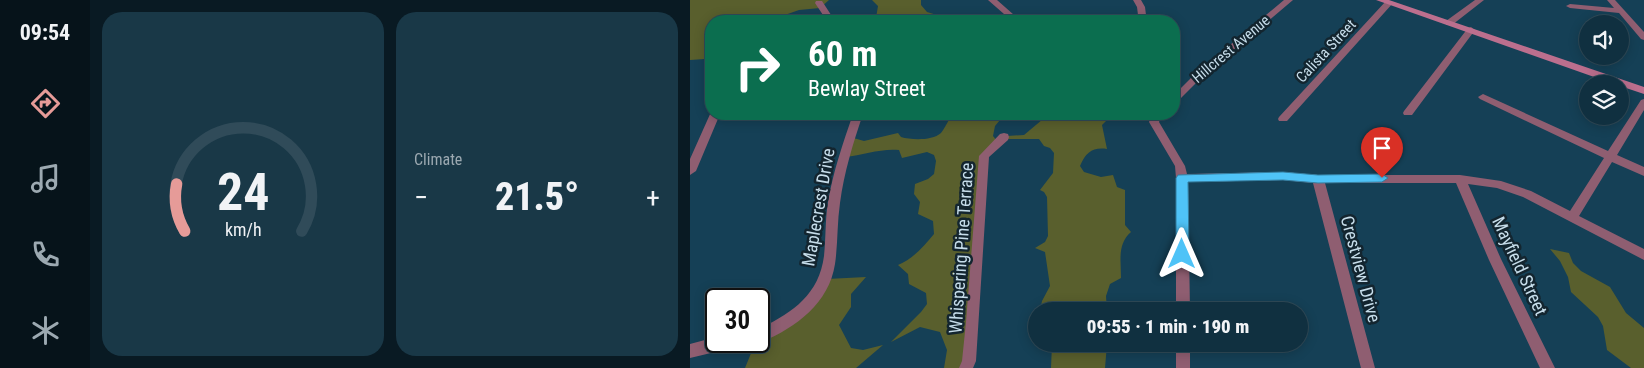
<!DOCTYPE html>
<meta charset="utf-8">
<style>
body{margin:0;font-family:"Roboto Condensed",sans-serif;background:#193847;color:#f1f3f6;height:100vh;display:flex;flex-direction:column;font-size:19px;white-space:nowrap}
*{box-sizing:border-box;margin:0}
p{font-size:16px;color:#9ca9b1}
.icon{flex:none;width:28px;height:28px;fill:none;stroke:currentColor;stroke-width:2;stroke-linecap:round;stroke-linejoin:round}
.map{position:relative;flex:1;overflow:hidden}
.details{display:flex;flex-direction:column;gap:12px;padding:12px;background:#091a23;width:600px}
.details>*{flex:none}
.hud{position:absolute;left:15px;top:15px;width:475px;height:105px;border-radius:20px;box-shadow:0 2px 12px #0003,0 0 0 1px #304b59;background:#0b6e4f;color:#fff;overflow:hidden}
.fabs{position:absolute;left:889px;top:15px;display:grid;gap:10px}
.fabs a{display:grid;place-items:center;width:50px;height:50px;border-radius:50%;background:#103040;box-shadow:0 2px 12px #0003,0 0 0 1px #304b59;font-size:25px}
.speed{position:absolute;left:15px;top:288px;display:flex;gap:10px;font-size:25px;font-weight:700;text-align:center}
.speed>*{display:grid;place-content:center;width:65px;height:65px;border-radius:50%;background:#103040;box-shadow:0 2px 12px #0003,0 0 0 1px #304b59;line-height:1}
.speed .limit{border:2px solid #111;border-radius:8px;background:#fff;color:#111}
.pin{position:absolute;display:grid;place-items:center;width:42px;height:42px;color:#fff;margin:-51px -21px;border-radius:50% 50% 50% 0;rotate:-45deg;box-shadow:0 0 5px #0007}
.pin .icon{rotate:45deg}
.me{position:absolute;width:55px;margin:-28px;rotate:0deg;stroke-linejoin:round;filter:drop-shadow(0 0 4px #0008)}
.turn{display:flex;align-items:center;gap:18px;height:105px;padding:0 20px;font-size:22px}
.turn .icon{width:65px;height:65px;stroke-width:2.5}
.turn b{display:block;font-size:35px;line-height:42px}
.big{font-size:38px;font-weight:800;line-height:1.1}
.details .card{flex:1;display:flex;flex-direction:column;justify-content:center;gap:8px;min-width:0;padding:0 18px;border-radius:20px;background:#193847}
.details .dial{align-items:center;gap:0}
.dial svg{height:130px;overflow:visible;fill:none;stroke:#304b59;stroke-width:7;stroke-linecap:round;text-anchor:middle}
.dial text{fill:#f1f3f6;stroke:none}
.heat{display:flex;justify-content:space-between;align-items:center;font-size:28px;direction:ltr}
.details .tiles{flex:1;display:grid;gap:12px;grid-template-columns:repeat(2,1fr)}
.trip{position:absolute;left:338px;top:302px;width:280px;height:50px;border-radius:25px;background:#103040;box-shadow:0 2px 12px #0003,0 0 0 1px #304b59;font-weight:800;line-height:50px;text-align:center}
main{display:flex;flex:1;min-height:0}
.tab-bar{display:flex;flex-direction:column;width:90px;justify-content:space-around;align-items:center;background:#06131a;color:#9ca9b1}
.tab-bar .icon{width:35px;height:35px}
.tab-bar .active{color:#e69b98}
.tab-bar b{font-size:22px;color:#f1f3f6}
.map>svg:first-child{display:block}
.green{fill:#595f2d}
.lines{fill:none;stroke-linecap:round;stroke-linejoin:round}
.minor{fill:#8f5e71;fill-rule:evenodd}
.secondary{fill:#bc6f8e;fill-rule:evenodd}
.route{fill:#4fc3f7;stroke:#337fa1}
.labels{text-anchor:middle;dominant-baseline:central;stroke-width:5;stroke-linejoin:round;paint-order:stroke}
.far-street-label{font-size:15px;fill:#c6ddea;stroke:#13252f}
.street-label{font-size:18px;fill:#c6ddea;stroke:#13252f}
</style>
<main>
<nav class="tab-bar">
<b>09:54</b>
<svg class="icon active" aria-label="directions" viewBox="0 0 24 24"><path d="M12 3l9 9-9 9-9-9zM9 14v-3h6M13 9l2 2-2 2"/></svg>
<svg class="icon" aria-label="music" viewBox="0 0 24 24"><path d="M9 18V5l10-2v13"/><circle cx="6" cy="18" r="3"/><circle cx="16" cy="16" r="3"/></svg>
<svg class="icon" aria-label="phone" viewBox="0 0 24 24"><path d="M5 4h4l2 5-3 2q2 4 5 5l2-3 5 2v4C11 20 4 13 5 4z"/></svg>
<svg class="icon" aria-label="climate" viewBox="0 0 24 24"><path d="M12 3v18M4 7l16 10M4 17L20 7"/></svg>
</nav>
<section class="details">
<div class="tiles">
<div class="card dial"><svg viewBox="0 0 100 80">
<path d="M14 69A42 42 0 1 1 86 69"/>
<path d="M14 69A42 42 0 0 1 9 40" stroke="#e69b98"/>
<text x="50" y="56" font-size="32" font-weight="700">24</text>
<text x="50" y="72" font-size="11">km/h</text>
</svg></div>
<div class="card"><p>Climate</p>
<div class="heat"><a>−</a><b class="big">21.5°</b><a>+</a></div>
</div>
</div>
</section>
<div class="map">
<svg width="954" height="368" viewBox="0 0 954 368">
<rect width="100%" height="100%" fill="#154056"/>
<path class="green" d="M 0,0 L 139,0 L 130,8 L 109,10 L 78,21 L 21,21 L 21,50 L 15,59 L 0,60 Z
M 182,0 L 231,0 L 231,5 L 237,12 L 247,15 L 246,21 L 199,21 L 196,18 L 186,18 L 188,6 Z
M 256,114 L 297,114 L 310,120 L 305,126 L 303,136 L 307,141 L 294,157 L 273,368 L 254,368 L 257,350 L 250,332 L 230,327 L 201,342 L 231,312 L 237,304 L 236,293 L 219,284 L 218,274 L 208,265 C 223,259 234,246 244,234 L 243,221 L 228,214 L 230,202 L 224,194 L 225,184 L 238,179 L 244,174 L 246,161 L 244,155 L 237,152 L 212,158 L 209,150 C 192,148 173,155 155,157 L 160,137 L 174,141 L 208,133 L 211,137 C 221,140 242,141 251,133 C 254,129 257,123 260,118 Z
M 359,114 L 427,114 L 434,117 L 417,120 L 412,125 L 417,149 C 403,147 396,152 390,166 L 394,172 L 411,177 L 423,175 L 427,187 L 435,190 L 435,225 L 441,232 C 427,244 431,261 431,278 L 420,284 L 416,296 L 417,311 L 350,311 L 352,301 L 360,286 L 355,252 L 345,248 L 355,242 L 358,236 L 357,197 L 354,192 L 350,190 L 363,173 L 364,153 L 360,148 L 354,146 L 349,139 L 313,139 L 317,136 L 334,135 Z
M 860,249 L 879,253 L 883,263 L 891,271 L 920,287 L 936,313 L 954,328 L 954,368 L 941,368 L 917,350 L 913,326 L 908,317 L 881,292 L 878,277 L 870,261 Z
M 176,277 L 161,294 L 161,307 L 149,325 L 161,348 L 173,350 L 193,345 L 166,368 L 55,368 L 66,341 L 69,341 L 69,337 L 101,321 L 137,279 Z
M 362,344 L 417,344 L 415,368 L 361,368 Z"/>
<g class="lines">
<path class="minor" d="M 298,0 L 307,0 L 331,21 L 322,21 Z
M 443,0 L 451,0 L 455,7 L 456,15 L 451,21 L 443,21 L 448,15 L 447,7 Z
M 594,0 L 603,0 L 510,79 L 487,102 L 484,103 L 484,95 L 504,75 Z
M 785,0 L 794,0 L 762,25 L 756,25 L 756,21 Z
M 917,0 L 925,0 L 954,32 L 954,40 L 951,39 L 929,13 L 880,8 L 876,6 L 880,4 L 924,8 Z
M 126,1 L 132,1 L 145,21 L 137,21 L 125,3 Z
M 696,1 L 703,3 L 597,121 L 589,121 L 588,119 L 589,117 Z
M 781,27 L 785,30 L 722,115 L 714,115 L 713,113 L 714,111 L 778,28 Z
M 793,94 L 918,151 L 951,100 L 954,99 L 954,110 L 927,155 L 954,167 L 954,176 L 922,162 L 889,216 L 954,249 L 954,260 L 833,197 L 807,188 L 778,184 L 811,259 L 865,368 L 850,368 L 799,260 L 766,183 L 635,183 L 685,368 L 671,368 L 623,183 L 593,180 L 498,182 L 500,311 L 486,311 L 486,178 L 485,166 L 459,122 L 462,114 L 472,114 L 469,122 L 495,166 L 497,174 L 593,172 L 628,175 L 770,175 L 811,181 L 841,191 L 880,211 L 914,158 L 790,99 L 788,97 Z
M 21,112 L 21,114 L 30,114 L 6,171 L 0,175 L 0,159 Z
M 163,114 L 173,114 C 163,143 154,173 150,203 C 147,223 148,244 145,264 C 139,304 104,329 69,343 L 65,341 L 69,341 L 69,329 C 102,313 129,295 134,256 C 136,238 135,220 138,202 C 143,172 153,143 163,114 Z
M 314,133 L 318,134 L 319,137 L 318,140 L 299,157 L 286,361 L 283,368 L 269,368 L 272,361 L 276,322 L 289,156 L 310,134 Z
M 26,337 L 26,341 L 49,341 L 47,346 L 42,348 L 0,358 L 0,344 Z
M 486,344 L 500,344 L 500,368 L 486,368 Z"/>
<path class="secondary" d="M 686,0 L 699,0 L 954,87 L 954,94 L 930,86 L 930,84 L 924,84 Z"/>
</g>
<path class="route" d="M 593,172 L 628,175 L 692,174 L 698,178 L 692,182 L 628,183 L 593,180 L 498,182 L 499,254 L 497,258 L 492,259 L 488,258 L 486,254 L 486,178 L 488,175 Z"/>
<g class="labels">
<g class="far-street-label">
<text transform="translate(541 49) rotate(-40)">Hillcrest Avenue</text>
<text transform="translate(636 51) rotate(-47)">Calista Street</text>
</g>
<g class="street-label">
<text transform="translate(128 207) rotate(-80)">Maplecrest Drive</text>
<text transform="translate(271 248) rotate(-86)">Whispering Pine Terrace</text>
<text transform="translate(830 266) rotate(65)">Mayfield Street</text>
<text transform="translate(671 269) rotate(75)">Crestview Drive</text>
</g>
</g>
</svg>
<div class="fabs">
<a><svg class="icon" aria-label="sound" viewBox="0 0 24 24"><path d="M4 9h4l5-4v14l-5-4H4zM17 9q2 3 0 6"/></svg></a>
<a><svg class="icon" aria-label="layers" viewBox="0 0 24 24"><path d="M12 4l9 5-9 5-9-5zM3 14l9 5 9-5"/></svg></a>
</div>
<div class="speed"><div class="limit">30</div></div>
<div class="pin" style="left:692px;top:178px;background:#d93025"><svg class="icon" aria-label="arrive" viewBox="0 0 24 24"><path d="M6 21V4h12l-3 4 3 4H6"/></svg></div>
<svg class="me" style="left:492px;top:254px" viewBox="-20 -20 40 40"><path d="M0-17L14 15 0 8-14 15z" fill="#4fc3f7" stroke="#fff" stroke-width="4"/></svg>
<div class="trip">09:55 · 1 min · 190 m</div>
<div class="hud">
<div class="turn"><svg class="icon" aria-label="right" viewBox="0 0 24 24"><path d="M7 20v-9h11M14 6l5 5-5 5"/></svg><div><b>60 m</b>Bewlay Street</div></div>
</div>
</div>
</main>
